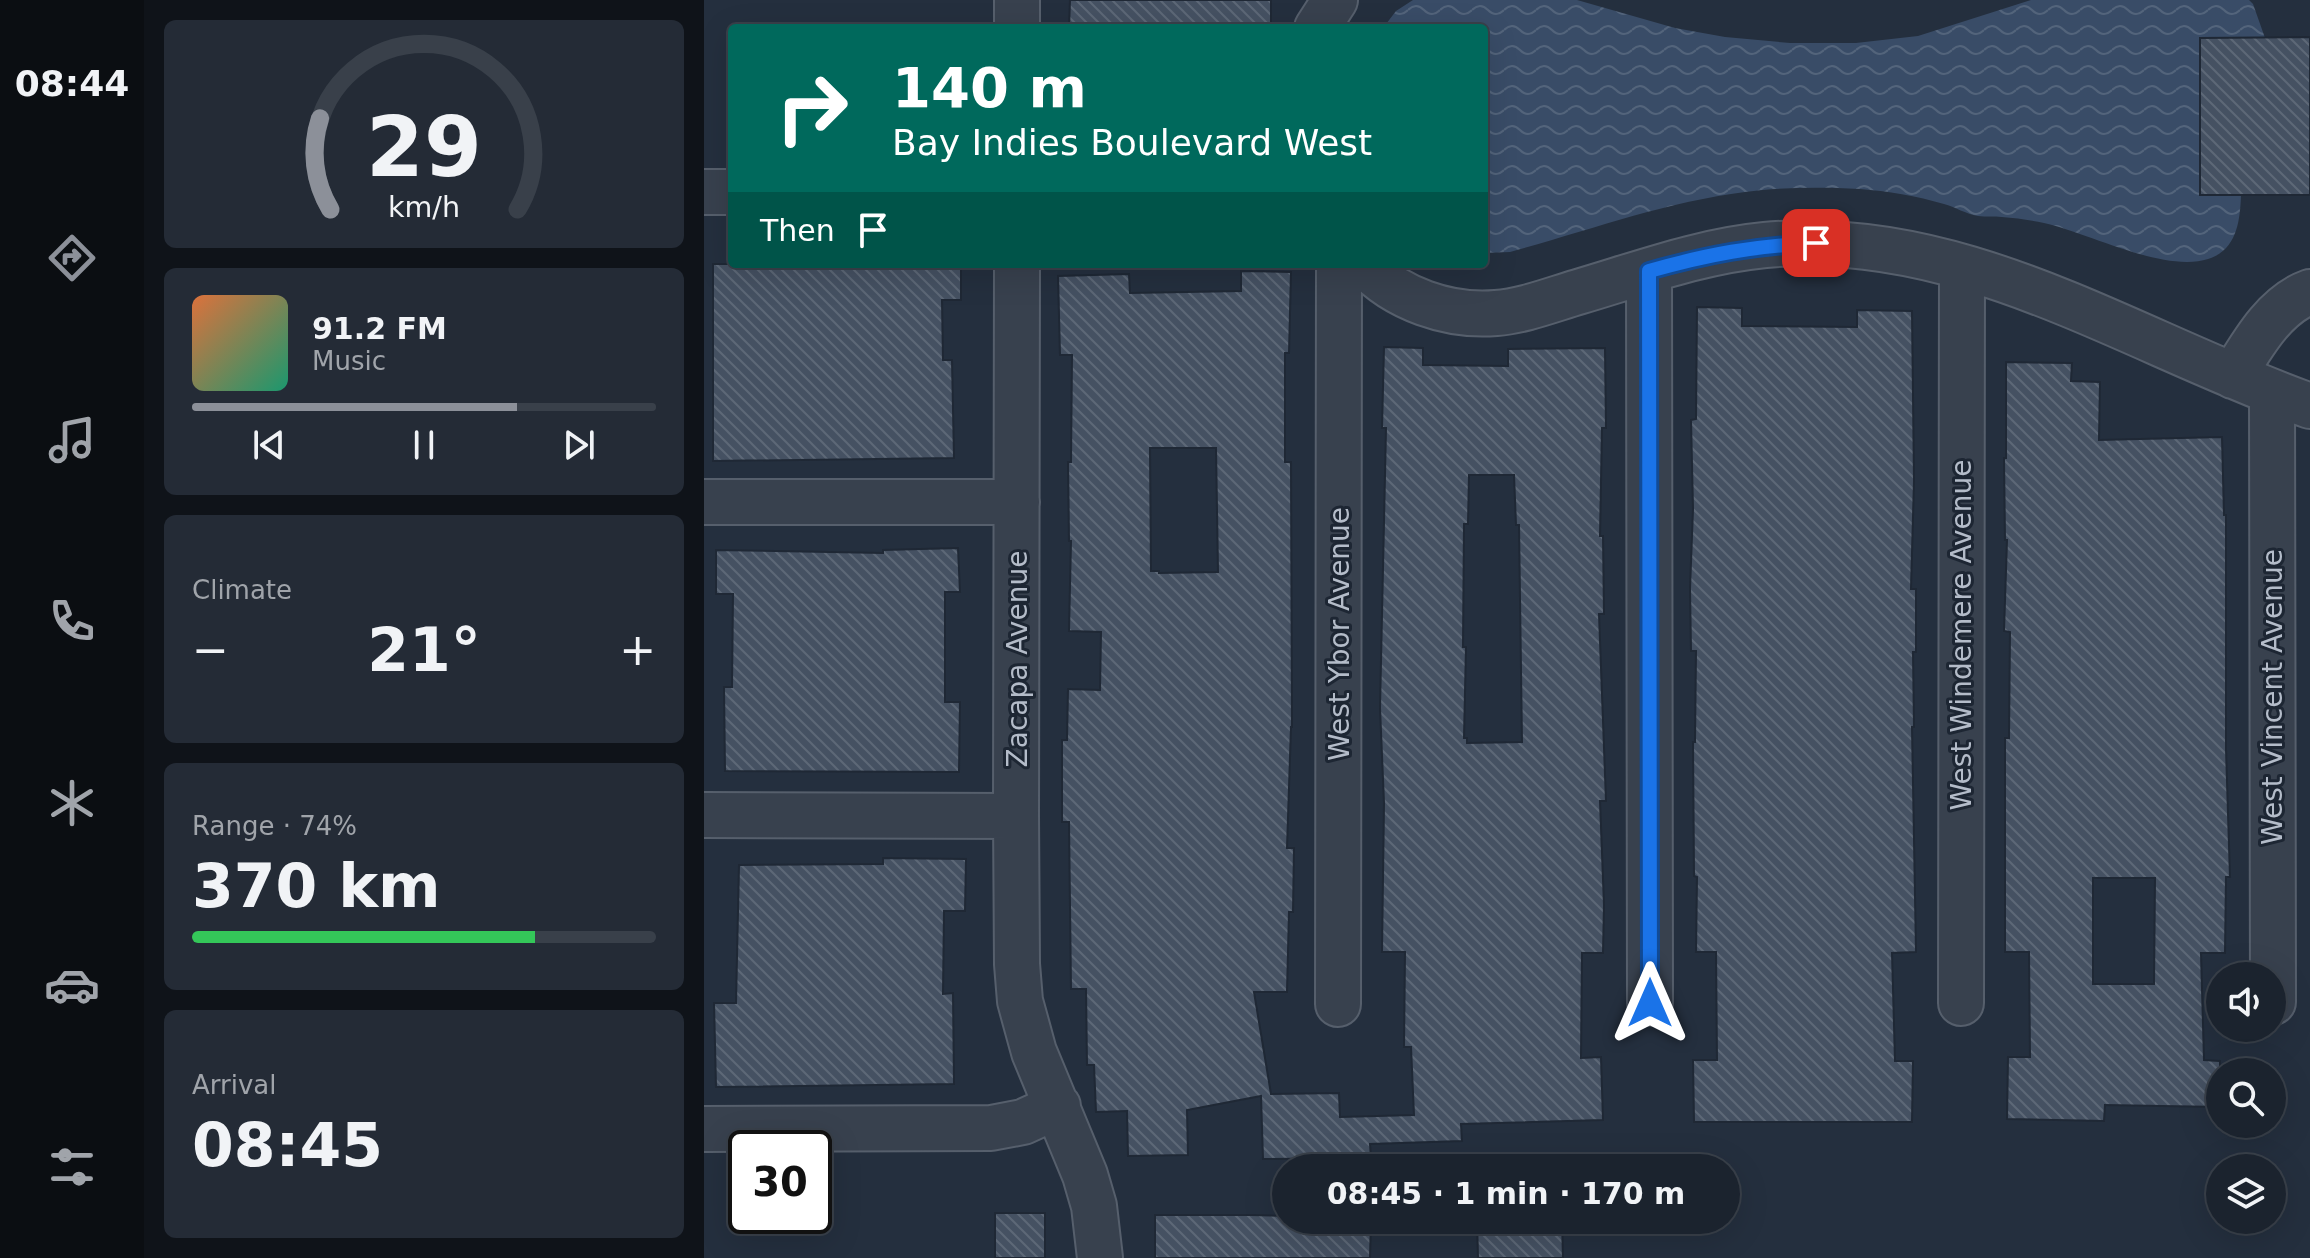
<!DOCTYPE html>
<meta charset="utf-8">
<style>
body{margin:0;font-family:"DejaVu Sans",sans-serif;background:#242b36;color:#f1f3f6;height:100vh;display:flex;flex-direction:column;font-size:30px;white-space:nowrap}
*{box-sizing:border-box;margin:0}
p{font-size:26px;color:#a0a4aa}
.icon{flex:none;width:44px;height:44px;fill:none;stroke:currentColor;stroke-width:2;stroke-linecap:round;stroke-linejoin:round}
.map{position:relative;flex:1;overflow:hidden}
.drawer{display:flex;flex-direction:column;gap:20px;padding:20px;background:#0f1319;width:560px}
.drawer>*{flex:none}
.guide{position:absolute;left:24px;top:24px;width:760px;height:244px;border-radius:8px;box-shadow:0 8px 32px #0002,0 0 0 2px #39404a;background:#00695c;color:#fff;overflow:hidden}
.tools{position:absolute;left:1502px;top:962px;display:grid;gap:16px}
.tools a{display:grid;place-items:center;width:80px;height:80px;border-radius:50%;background:#1b232e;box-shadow:0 8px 32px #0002,0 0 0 2px #39404a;font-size:40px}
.speed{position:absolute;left:24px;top:1130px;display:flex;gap:16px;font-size:40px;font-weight:700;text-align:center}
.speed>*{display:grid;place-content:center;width:104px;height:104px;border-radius:50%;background:#1b232e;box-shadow:0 8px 32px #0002,0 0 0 2px #39404a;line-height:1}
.speed .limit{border:4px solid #111;border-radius:12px;background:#fff;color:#111}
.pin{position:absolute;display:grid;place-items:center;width:68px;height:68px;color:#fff;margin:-34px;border-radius:16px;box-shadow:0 4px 12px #0006}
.me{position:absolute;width:88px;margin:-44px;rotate:0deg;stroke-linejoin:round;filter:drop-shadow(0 0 6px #0008)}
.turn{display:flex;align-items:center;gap:28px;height:168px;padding:0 32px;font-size:36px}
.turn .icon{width:104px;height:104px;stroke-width:2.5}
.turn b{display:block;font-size:56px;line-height:68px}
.then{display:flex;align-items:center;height:76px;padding:0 32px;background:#0003;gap:16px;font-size:30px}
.big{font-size:60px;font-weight:800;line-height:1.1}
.drawer .widget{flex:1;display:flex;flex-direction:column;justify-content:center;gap:12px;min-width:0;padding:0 28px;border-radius:12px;background:#242b36}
.drawer .dial{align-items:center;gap:0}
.dial svg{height:208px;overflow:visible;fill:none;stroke:#39404a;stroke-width:7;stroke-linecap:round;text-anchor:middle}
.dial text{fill:#f1f3f6;stroke:none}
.song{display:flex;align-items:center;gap:24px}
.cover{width:96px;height:96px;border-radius:12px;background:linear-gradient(135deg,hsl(20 70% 55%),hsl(160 70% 35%))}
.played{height:8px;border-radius:4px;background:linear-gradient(90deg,#8c9099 70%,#39404a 70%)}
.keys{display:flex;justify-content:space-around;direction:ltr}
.heat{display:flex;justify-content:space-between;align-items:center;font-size:44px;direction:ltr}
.charge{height:12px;border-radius:6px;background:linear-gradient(90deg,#34c759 74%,#39404a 0)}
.trip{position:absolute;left:568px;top:1154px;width:468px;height:80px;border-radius:40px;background:#1b232e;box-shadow:0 8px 32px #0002,0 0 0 2px #39404a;font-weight:800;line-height:80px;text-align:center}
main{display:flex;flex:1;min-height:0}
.menu{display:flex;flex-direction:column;width:144px;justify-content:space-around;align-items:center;background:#0b0e12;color:#a0a4aa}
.menu .icon{width:56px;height:56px}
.menu .current{color:#8c9099}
.menu b{font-size:36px;color:#f1f3f6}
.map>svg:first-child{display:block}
.water{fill:url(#water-waves)}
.building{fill:url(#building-back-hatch);stroke:#1f2835;stroke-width:2;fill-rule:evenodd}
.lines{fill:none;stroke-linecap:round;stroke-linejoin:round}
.minor-casing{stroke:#565f6c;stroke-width:48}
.minor{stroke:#38414e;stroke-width:44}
.route-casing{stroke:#114b97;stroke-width:20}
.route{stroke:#1a73e8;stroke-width:14}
.labels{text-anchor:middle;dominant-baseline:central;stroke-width:6;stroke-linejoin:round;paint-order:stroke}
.street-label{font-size:28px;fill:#b4bcc9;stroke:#1d2633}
</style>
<main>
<nav class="menu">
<b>08:44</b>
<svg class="icon current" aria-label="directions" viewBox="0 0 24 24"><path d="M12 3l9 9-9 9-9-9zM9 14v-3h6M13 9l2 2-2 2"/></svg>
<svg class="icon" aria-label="music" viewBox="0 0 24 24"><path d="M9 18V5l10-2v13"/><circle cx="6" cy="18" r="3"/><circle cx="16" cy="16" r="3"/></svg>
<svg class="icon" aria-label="phone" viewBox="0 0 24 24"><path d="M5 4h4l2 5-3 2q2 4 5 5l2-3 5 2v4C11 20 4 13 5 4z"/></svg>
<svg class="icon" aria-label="climate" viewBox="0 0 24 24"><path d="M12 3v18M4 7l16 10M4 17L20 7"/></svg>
<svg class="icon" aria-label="car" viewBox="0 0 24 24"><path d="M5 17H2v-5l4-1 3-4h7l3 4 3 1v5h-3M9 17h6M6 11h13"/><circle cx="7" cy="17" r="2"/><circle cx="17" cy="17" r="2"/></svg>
<svg class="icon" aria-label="filters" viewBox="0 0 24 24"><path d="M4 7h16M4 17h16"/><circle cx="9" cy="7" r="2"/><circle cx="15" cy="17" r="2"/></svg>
</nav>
<section class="drawer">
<div class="widget dial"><svg viewBox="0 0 100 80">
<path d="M14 69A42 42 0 1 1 86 69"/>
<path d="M14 69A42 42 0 0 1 10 34" stroke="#8c9099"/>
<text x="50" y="56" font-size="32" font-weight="700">29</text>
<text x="50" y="72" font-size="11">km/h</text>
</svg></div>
<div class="widget">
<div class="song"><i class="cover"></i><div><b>91.2 FM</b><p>Music</p></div></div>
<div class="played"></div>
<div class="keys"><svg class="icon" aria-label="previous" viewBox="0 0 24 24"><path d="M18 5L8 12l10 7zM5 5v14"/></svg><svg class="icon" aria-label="pause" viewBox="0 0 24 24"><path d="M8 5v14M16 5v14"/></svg><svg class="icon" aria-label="next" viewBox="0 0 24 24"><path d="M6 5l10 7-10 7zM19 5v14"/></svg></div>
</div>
<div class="widget"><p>Climate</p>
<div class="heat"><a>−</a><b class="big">21°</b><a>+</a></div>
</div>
<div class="widget"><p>Range · 74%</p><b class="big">370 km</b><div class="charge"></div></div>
<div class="widget"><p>Arrival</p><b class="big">08:45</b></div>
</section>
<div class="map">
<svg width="1606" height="1258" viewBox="0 0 1606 1258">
<defs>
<pattern id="water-waves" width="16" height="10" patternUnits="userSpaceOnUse" patternTransform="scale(2)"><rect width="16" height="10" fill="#394c67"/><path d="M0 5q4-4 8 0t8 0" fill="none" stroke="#53647b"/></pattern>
<pattern id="building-back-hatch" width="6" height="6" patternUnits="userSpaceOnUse" patternTransform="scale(2)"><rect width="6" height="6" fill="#455162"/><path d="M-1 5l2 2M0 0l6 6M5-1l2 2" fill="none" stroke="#5d6877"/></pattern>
</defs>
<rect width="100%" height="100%" fill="#242f3e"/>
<path class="water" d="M 709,0 L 873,0 L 971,28 L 1021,37 L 1086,43 L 1152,43 L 1214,36 L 1327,0 L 1545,0 L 1549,4 L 1561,38 L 1496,195 L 1537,195 C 1536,221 1533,250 1504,259 C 1460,273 1385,233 1340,223 C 1326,220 1312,218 1298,217 C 1290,216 1282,217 1274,216 C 1262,214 1251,207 1240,204 C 1213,196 1183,191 1156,189 C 1118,187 1078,187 1041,192 C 961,202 883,231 806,252 L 780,253 L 780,28 L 679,28 L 692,11 Z"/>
<path class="building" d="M 366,0 L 567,0 L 567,28 L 365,28 Z
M 1606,37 L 1606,195 L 1496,195 L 1496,38 Z
M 9,264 L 257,264 L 257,300 L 238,300 L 239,360 L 248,360 L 250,458 L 9,461 Z
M 537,271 L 587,272 L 585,353 L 581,353 L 581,462 L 587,462 L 588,727 L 587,727 L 583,848 L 590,848 L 589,912 L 585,912 L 583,992 L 550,992 L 567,1094 L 635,1093 L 636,1117 L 710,1115 L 707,1047 L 700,1047 L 701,952 L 678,952 L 680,803 L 676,708 L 682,428 L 678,428 L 680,347 L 719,348 L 719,365 L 804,366 L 804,349 L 901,348 L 902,428 L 898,428 L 896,536 L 899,536 L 900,614 L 895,614 L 902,801 L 896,801 L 900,905 L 899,953 L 878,953 L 877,1058 L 897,1057 L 899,1120 L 757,1124 L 758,1141 L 666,1144 L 667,1158 L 559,1159 L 557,1096 L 483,1110 L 484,1155 L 424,1156 L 423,1111 L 392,1112 L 390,1065 L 383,1065 L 382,989 L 367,989 L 365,822 L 358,822 L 358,740 L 363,740 L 364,689 L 396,690 L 397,632 L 365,631 L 367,541 L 365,541 L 364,462 L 367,462 L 368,355 L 356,355 L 354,276 L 425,274 L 426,293 L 537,291 ZM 446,448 L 512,448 L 514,572 L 455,573 L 455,571 L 447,571 ZM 765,475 L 810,475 L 812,525 L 815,525 L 818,742 L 763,743 L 763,738 L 760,738 L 762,647 L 759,647 L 760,524 L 764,524 Z
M 993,307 L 1038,308 L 1038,326 L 1153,327 L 1153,310 L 1208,311 L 1210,481 L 1207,589 L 1212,589 L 1212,652 L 1209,652 L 1210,727 L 1208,727 L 1212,952 L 1188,953 L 1191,1061 L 1209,1061 L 1208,1122 L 990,1122 L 989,1060 L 1013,1060 L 1012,952 L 992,952 L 993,877 L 990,876 L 989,742 L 991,742 L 992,651 L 987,651 L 986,589 L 989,509 L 987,420 L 992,419 Z
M 1302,362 L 1368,363 L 1367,381 L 1396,382 L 1395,440 L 1518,437 L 1520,515 L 1522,515 L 1522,749 L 1526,877 L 1522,877 L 1521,953 L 1497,953 L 1500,1060 L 1516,1061 L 1516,1107 L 1401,1105 L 1400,1121 L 1303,1119 L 1304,1057 L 1326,1057 L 1325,952 L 1301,952 L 1301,738 L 1305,738 L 1306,632 L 1300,631 L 1303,540 L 1301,540 L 1300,458 L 1302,458 ZM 1389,878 L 1451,878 L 1450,984 L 1389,984 Z
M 254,548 L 256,592 L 241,592 L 241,702 L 256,702 L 255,772 L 21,771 L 20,687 L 28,687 L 29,594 L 12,594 L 12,550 L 179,553 L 179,550 Z
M 179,858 L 262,859 L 261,911 L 240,911 L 239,994 L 249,993 L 250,1084 L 12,1087 L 10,1003 L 32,1003 L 35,865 L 179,864 Z
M 291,1213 L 341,1213 L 341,1258 L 291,1258 Z
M 451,1215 L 547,1215 L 582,1216 L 582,1220 L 667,1220 L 666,1258 L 451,1258 Z
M 773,1220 L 858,1220 L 859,1258 L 774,1258 Z"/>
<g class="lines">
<g class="minor-casing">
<path id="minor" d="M 313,0 L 313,28
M 613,28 L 631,0
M 0,192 L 28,192
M 313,264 L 312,816 L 313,964 L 316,1001 L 330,1052 L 381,1175 L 390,1206 L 396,1258
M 660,264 C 692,299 745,317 792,313 C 819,311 847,300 874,292 C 935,274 997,251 1061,245 C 1260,227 1426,342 1606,406
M 945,271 L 946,1003
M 1529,376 C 1548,345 1570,305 1606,292
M 1568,392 L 1569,1002
M 0,502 L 313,502
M 0,815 L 312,816
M 1257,1003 L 1258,267
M 634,1004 L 635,264
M 0,1129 L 287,1128 L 319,1122 L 354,1106"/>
</g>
<use href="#minor" class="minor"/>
</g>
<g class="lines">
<g class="route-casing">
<path id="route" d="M 946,1003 L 945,271 C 1005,254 1050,246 1112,243"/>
</g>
<use href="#route" class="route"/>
</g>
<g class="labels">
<g class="street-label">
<text transform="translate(635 634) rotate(-90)">West Ybor Avenue</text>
<text transform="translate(1257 635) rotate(-90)">West Windemere Avenue</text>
<text transform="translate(313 659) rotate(-90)">Zacapa Avenue</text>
<text transform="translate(1568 697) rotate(-90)">West Vincent Avenue</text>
</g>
</g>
</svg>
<div class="tools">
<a><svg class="icon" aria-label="sound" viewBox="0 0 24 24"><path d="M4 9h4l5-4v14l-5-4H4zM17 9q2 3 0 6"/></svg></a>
<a><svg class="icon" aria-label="search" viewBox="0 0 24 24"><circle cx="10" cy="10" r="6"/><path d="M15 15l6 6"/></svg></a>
<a><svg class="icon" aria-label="layers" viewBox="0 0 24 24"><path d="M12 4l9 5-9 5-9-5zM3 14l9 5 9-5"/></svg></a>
</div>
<div class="speed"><div class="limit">30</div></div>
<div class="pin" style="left:1112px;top:243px;background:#d93025"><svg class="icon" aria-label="arrive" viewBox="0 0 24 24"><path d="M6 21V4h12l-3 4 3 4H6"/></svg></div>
<svg class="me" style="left:946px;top:1003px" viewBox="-20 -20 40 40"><path d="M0-17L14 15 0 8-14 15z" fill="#1a73e8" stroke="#fff" stroke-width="4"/></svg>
<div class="trip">08:45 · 1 min · 170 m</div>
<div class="guide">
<div class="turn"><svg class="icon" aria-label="right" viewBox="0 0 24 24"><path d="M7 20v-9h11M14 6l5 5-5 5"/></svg><div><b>140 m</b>Bay Indies Boulevard West</div></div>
<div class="then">Then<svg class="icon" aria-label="arrive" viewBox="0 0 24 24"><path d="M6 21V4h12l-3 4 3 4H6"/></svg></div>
</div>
</div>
</main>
